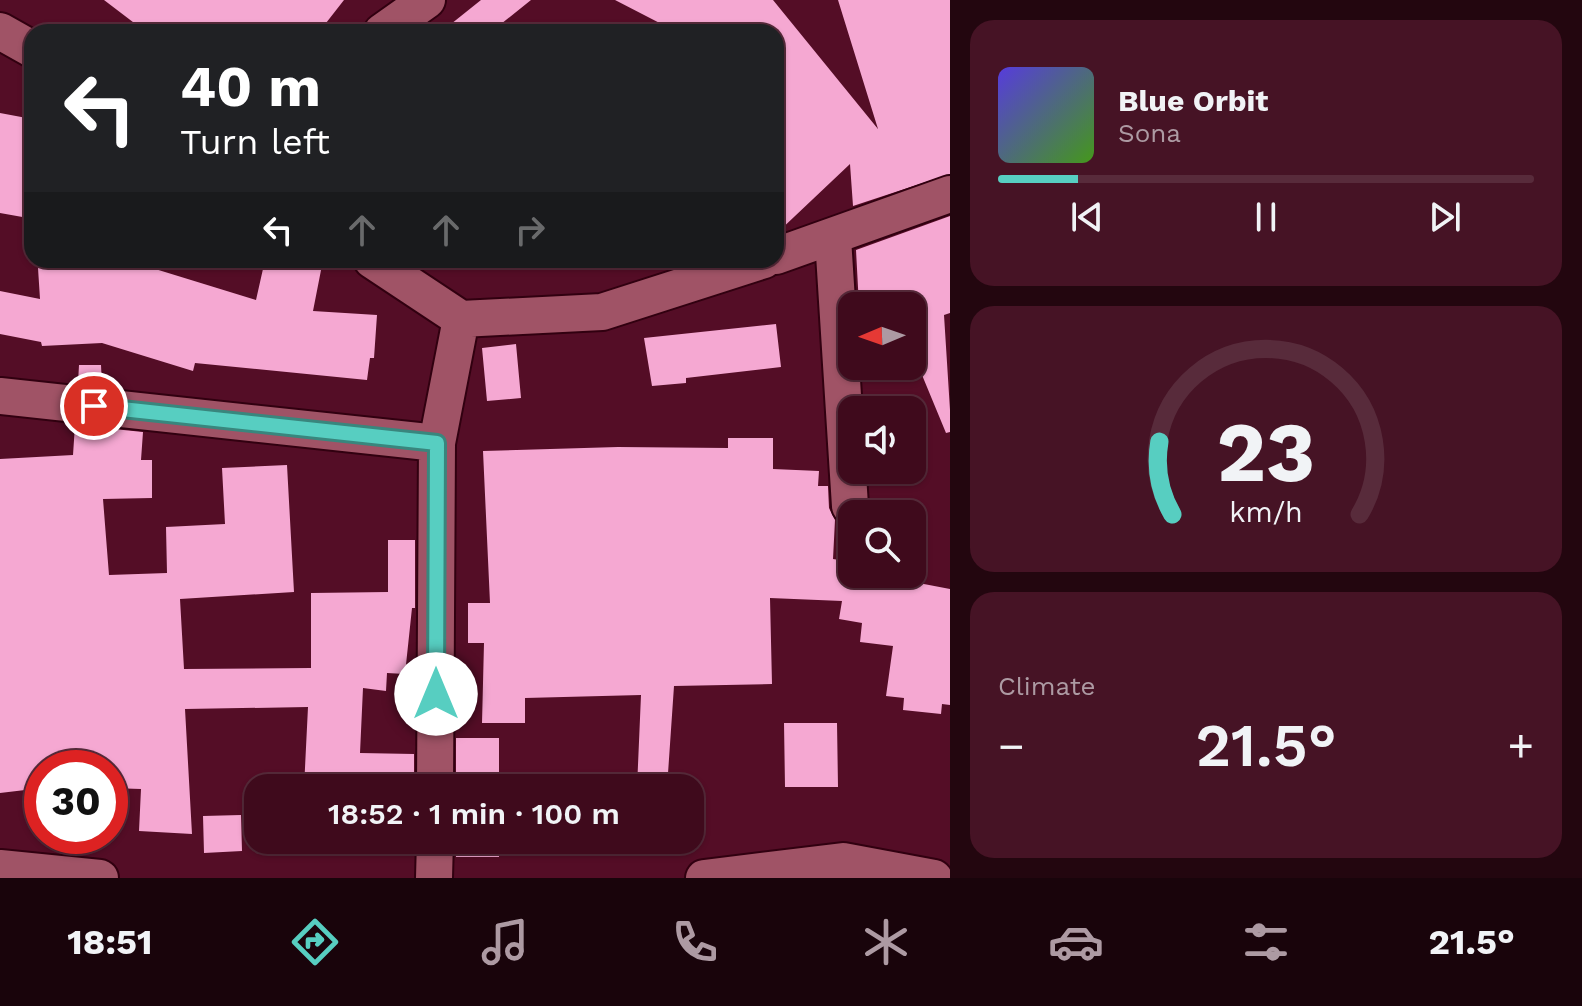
<!DOCTYPE html>
<meta charset="utf-8">
<style>
body{margin:0;font-family:"Work Sans",sans-serif;background:#461325;color:#f1f3f6;height:100vh;display:flex;flex-direction:column;font-size:30px;white-space:nowrap}
*{box-sizing:border-box;margin:0}
p{font-size:26px;color:#ad9aa3}
.icon{flex:none;width:44px;height:44px;fill:none;stroke:currentColor;stroke-width:2;stroke-linecap:round;stroke-linejoin:round}
.map{position:relative;flex:1;overflow:hidden}
.sheet{display:flex;flex-direction:column;gap:20px;padding:20px;background:#23060f;width:632px}
.sheet>*{flex:none}
.guide{position:absolute;left:24px;top:24px;width:760px;height:244px;border-radius:24px;box-shadow:0 2px 6px #0004,0 0 0 2px #582b3b;background:#202124;color:#fff;overflow:hidden}
.needle{width:52px;rotate:268deg}
.controls{position:absolute;left:838px;top:292px;display:grid;gap:16px}
.controls a{display:grid;place-items:center;width:88px;height:88px;border-radius:16px;background:#3f0a1c;box-shadow:0 2px 6px #0004,0 0 0 2px #582b3b;font-size:40px}
.speed{position:absolute;left:24px;top:750px;display:flex;gap:16px;font-size:40px;font-weight:700;text-align:center}
.speed>*{display:grid;place-content:center;width:104px;height:104px;border-radius:50%;background:#3f0a1c;box-shadow:0 2px 6px #0004,0 0 0 2px #582b3b;line-height:1}
.speed .limit{border:12px solid #d22;background:#fff;color:#111}
.pin{position:absolute;display:grid;place-items:center;width:68px;height:68px;color:#fff;margin:-34px;border:4px solid #fff;border-radius:50%;box-shadow:0 2px 8px #0007}
.me{position:absolute;width:88px;margin:-44px;rotate:0deg;stroke-linejoin:round;filter:drop-shadow(0 0 6px #0008)}
.turn{display:flex;align-items:center;gap:28px;height:168px;padding:0 24px;font-size:36px}
.turn .icon{width:104px;height:104px;stroke-width:2.5}
.turn b{display:block;font-size:56px;line-height:68px}
.lanes{display:flex;align-items:center;height:76px;padding:0 24px;background:#0003;justify-content:center;gap:40px;direction:ltr}
.lanes .off{opacity:.35}
.big{font-size:60px;font-weight:600;line-height:1.1}
.sheet .tile{flex:1;display:flex;flex-direction:column;justify-content:center;gap:12px;min-width:0;padding:0 28px;border-radius:24px;background:#461325}
.sheet .dial{align-items:center;gap:0}
.dial svg{height:208px;overflow:visible;fill:none;stroke:#582b3b;stroke-width:7;stroke-linecap:round;text-anchor:middle}
.dial text{fill:#f1f3f6;stroke:none}
.song{display:flex;align-items:center;gap:24px}
.cover{width:96px;height:96px;border-radius:12px;background:linear-gradient(135deg,hsl(250 70% 55%),hsl(100 70% 35%))}
.played{height:8px;border-radius:4px;background:linear-gradient(90deg,#57cec1 15%,#582b3b 15%)}
.keys{display:flex;justify-content:space-around;direction:ltr}
.heat{display:flex;justify-content:space-between;align-items:center;font-size:44px;direction:ltr}
.trip{position:absolute;left:244px;top:774px;width:460px;height:80px;border-radius:24px;background:#3f0a1c;box-shadow:0 2px 6px #0004,0 0 0 2px #582b3b;font-weight:600;line-height:80px;text-align:center}
.dock{display:flex;height:128px;justify-content:space-around;align-items:center;background:#19040b;color:#ad9aa3}
.dock .icon{width:56px;height:56px}
.dock .on{color:#57cec1}
.dock b{font-size:36px;color:#f1f3f6}
main{display:flex;flex:1;min-height:0}
.map>svg:first-child{display:block}
.building{fill:#f5a8d2}
.lines{fill:none;stroke-linecap:round;stroke-linejoin:round}
.street-casing{stroke:#310010;stroke-width:40}
.street{stroke:#a05366;stroke-width:36}
.route-casing{stroke:#39867d;stroke-width:20}
.route{stroke:#57cec1;stroke-width:14}
</style>
<main>
<div class="map">
<svg width="950" height="878" viewBox="0 0 950 878">
<rect width="100%" height="100%" fill="#540d26"/>
<path class="building" d="M 104,0 L 344,0 L 319,32 L 146,32 Z
M 481,0 L 531,0 L 491,32 L 441,32 Z
M 615,0 L 773,0 L 878,129 L 838,0 L 950,0 L 950,174 L 853,206 L 850,164 L 776,234 L 776,32 L 677,32 Z
M 0,113 L 32,119 L 32,196 L 28,218 L 0,213 Z
M 950,216 L 950,313 L 944,315 L 950,410 L 950,432 L 946,433 L 922,375 L 912,376 L 912,306 L 859,306 L 856,250 Z
M 105,260 L 126,260 L 256,300 L 265,260 L 323,260 L 313,311 L 377,315 L 374,358 L 370,358 L 367,380 L 195,363 L 193,371 L 102,343 L 42,346 L 41,342 L 0,334 L 0,291 L 40,299 L 38,268 L 103,265 Z
M 776,324 L 781,367 L 686,378 L 686,383 L 652,386 L 644,338 Z
M 516,344 L 521,398 L 487,401 L 482,348 Z
M 79,365 L 101,365 L 102,386 L 78,383 Z
M 75,425 L 143,432 L 141,460 L 152,460 L 152,498 L 103,499 L 109,575 L 167,573 L 166,527 L 225,524 L 222,468 L 287,465 L 294,592 L 180,599 L 184,669 L 311,668 L 311,593 L 388,592 L 388,540 L 415,540 L 415,608 L 412,608 L 405,674 L 387,673 L 386,691 L 363,688 L 360,753 L 414,754 L 414,788 L 304,788 L 308,707 L 185,709 L 192,834 L 139,831 L 141,789 L 110,788 L 110,768 L 42,768 L 42,788 L 0,793 L 0,459 L 73,455 Z
M 728,438 L 773,438 L 773,469 L 819,471 L 818,486 L 828,486 L 829,508 L 835,520 L 833,559 L 852,562 L 852,574 L 903,574 L 903,580 L 950,589 L 950,705 L 942,704 L 941,714 L 903,710 L 904,698 L 886,696 L 893,646 L 860,642 L 862,623 L 839,619 L 842,601 L 770,598 L 772,684 L 674,686 L 667,788 L 637,788 L 641,695 L 525,698 L 525,723 L 482,723 L 484,643 L 468,643 L 468,603 L 490,603 L 483,451 L 618,447 L 728,448 Z
M 784,723 L 837,723 L 838,787 L 785,787 Z
M 456,738 L 499,738 L 499,788 L 456,788 Z
M 241,815 L 242,851 L 204,853 L 203,816 Z
M 301,840 L 414,840 L 414,846 L 301,843 Z
M 456,840 L 499,840 L 499,857 L 456,857 Z"/>
<g class="lines">
<g class="street-casing">
<path id="street" d="M 0,31 L 32,49
M 382,32 L 427,0
M 833,238 L 850,506
M 776,256 L 950,194
M 372,260 L 461,319 L 602,312 L 764,260
M 0,396 L 437,443
M 435,788 L 437,443 L 461,319
M 0,868 L 100,878
M 434,878 L 435,840
M 704,878 L 843,861 L 934,878"/>
</g>
<use href="#street" class="street"/>
</g>
<g class="lines">
<g class="route-casing">
<path id="route" d="M 94,406 L 437,443 L 436,694"/>
</g>
<use href="#route" class="route"/>
</g>
</svg>
<div class="controls">
<a><svg class="needle" viewBox="-14 -14 28 28"><path d="M0-13l5 13h-10z" fill="#e53935"/><path d="M0 13l5-13h-10z" fill="#ad9aa3"/></svg></a>
<a><svg class="icon" aria-label="sound" viewBox="0 0 24 24"><path d="M4 9h4l5-4v14l-5-4H4zM17 9q2 3 0 6"/></svg></a>
<a><svg class="icon" aria-label="search" viewBox="0 0 24 24"><circle cx="10" cy="10" r="6"/><path d="M15 15l6 6"/></svg></a>
</div>
<div class="speed"><div class="limit">30</div></div>
<div class="pin" style="left:94px;top:406px;background:#d93025"><svg class="icon" aria-label="arrive" viewBox="0 0 24 24"><path d="M6 21V4h12l-3 4 3 4H6"/></svg></div>
<svg class="me" style="left:436px;top:694px" viewBox="-20 -20 40 40"><circle r="19" fill="#fff"/><path d="M0-13L10 11 0 6-10 11z" fill="#57cec1"/></svg>
<div class="trip">18:52 · 1 min · 100 m</div>
<div class="guide">
<div class="turn"><svg class="icon" aria-label="left" viewBox="0 0 24 24"><path d="M17 20v-9H6M10 6l-5 5 5 5"/></svg><div><b>40 m</b>Turn left</div></div>
<div class="lanes"><svg class="icon" aria-label="left" viewBox="0 0 24 24"><path d="M17 20v-9H6M10 6l-5 5 5 5"/></svg><svg class="icon off" aria-label="ahead" viewBox="0 0 24 24"><path d="M12 20V5M6 11l6-6 6 6"/></svg><svg class="icon off" aria-label="ahead" viewBox="0 0 24 24"><path d="M12 20V5M6 11l6-6 6 6"/></svg><svg class="icon off" aria-label="right" viewBox="0 0 24 24"><path d="M7 20v-9h11M14 6l5 5-5 5"/></svg></div>
</div>
</div>
<section class="sheet">
<div class="tile">
<div class="song"><i class="cover"></i><div><b>Blue Orbit</b><p>Sona</p></div></div>
<div class="played"></div>
<div class="keys"><svg class="icon" aria-label="previous" viewBox="0 0 24 24"><path d="M18 5L8 12l10 7zM5 5v14"/></svg><svg class="icon" aria-label="pause" viewBox="0 0 24 24"><path d="M8 5v14M16 5v14"/></svg><svg class="icon" aria-label="next" viewBox="0 0 24 24"><path d="M6 5l10 7-10 7zM19 5v14"/></svg></div>
</div>
<div class="tile dial"><svg viewBox="0 0 100 80">
<path d="M14 69A42 42 0 1 1 86 69"/>
<path d="M14 69A42 42 0 0 1 9 41" stroke="#57cec1"/>
<text x="50" y="56" font-size="32" font-weight="700">23</text>
<text x="50" y="72" font-size="11">km/h</text>
</svg></div>
<div class="tile"><p>Climate</p>
<div class="heat"><a>−</a><b class="big">21.5°</b><a>+</a></div>
</div>
</section>
</main>
<nav class="dock">
<b>18:51</b>
<svg class="icon on" aria-label="directions" viewBox="0 0 24 24"><path d="M12 3l9 9-9 9-9-9zM9 14v-3h6M13 9l2 2-2 2"/></svg>
<svg class="icon" aria-label="music" viewBox="0 0 24 24"><path d="M9 18V5l10-2v13"/><circle cx="6" cy="18" r="3"/><circle cx="16" cy="16" r="3"/></svg>
<svg class="icon" aria-label="phone" viewBox="0 0 24 24"><path d="M5 4h4l2 5-3 2q2 4 5 5l2-3 5 2v4C11 20 4 13 5 4z"/></svg>
<svg class="icon" aria-label="climate" viewBox="0 0 24 24"><path d="M12 3v18M4 7l16 10M4 17L20 7"/></svg>
<svg class="icon" aria-label="car" viewBox="0 0 24 24"><path d="M5 17H2v-5l4-1 3-4h7l3 4 3 1v5h-3M9 17h6M6 11h13"/><circle cx="7" cy="17" r="2"/><circle cx="17" cy="17" r="2"/></svg>
<svg class="icon" aria-label="filters" viewBox="0 0 24 24"><path d="M4 7h16M4 17h16"/><circle cx="9" cy="7" r="2"/><circle cx="15" cy="17" r="2"/></svg>
<b>21.5°</b>
</nav>
